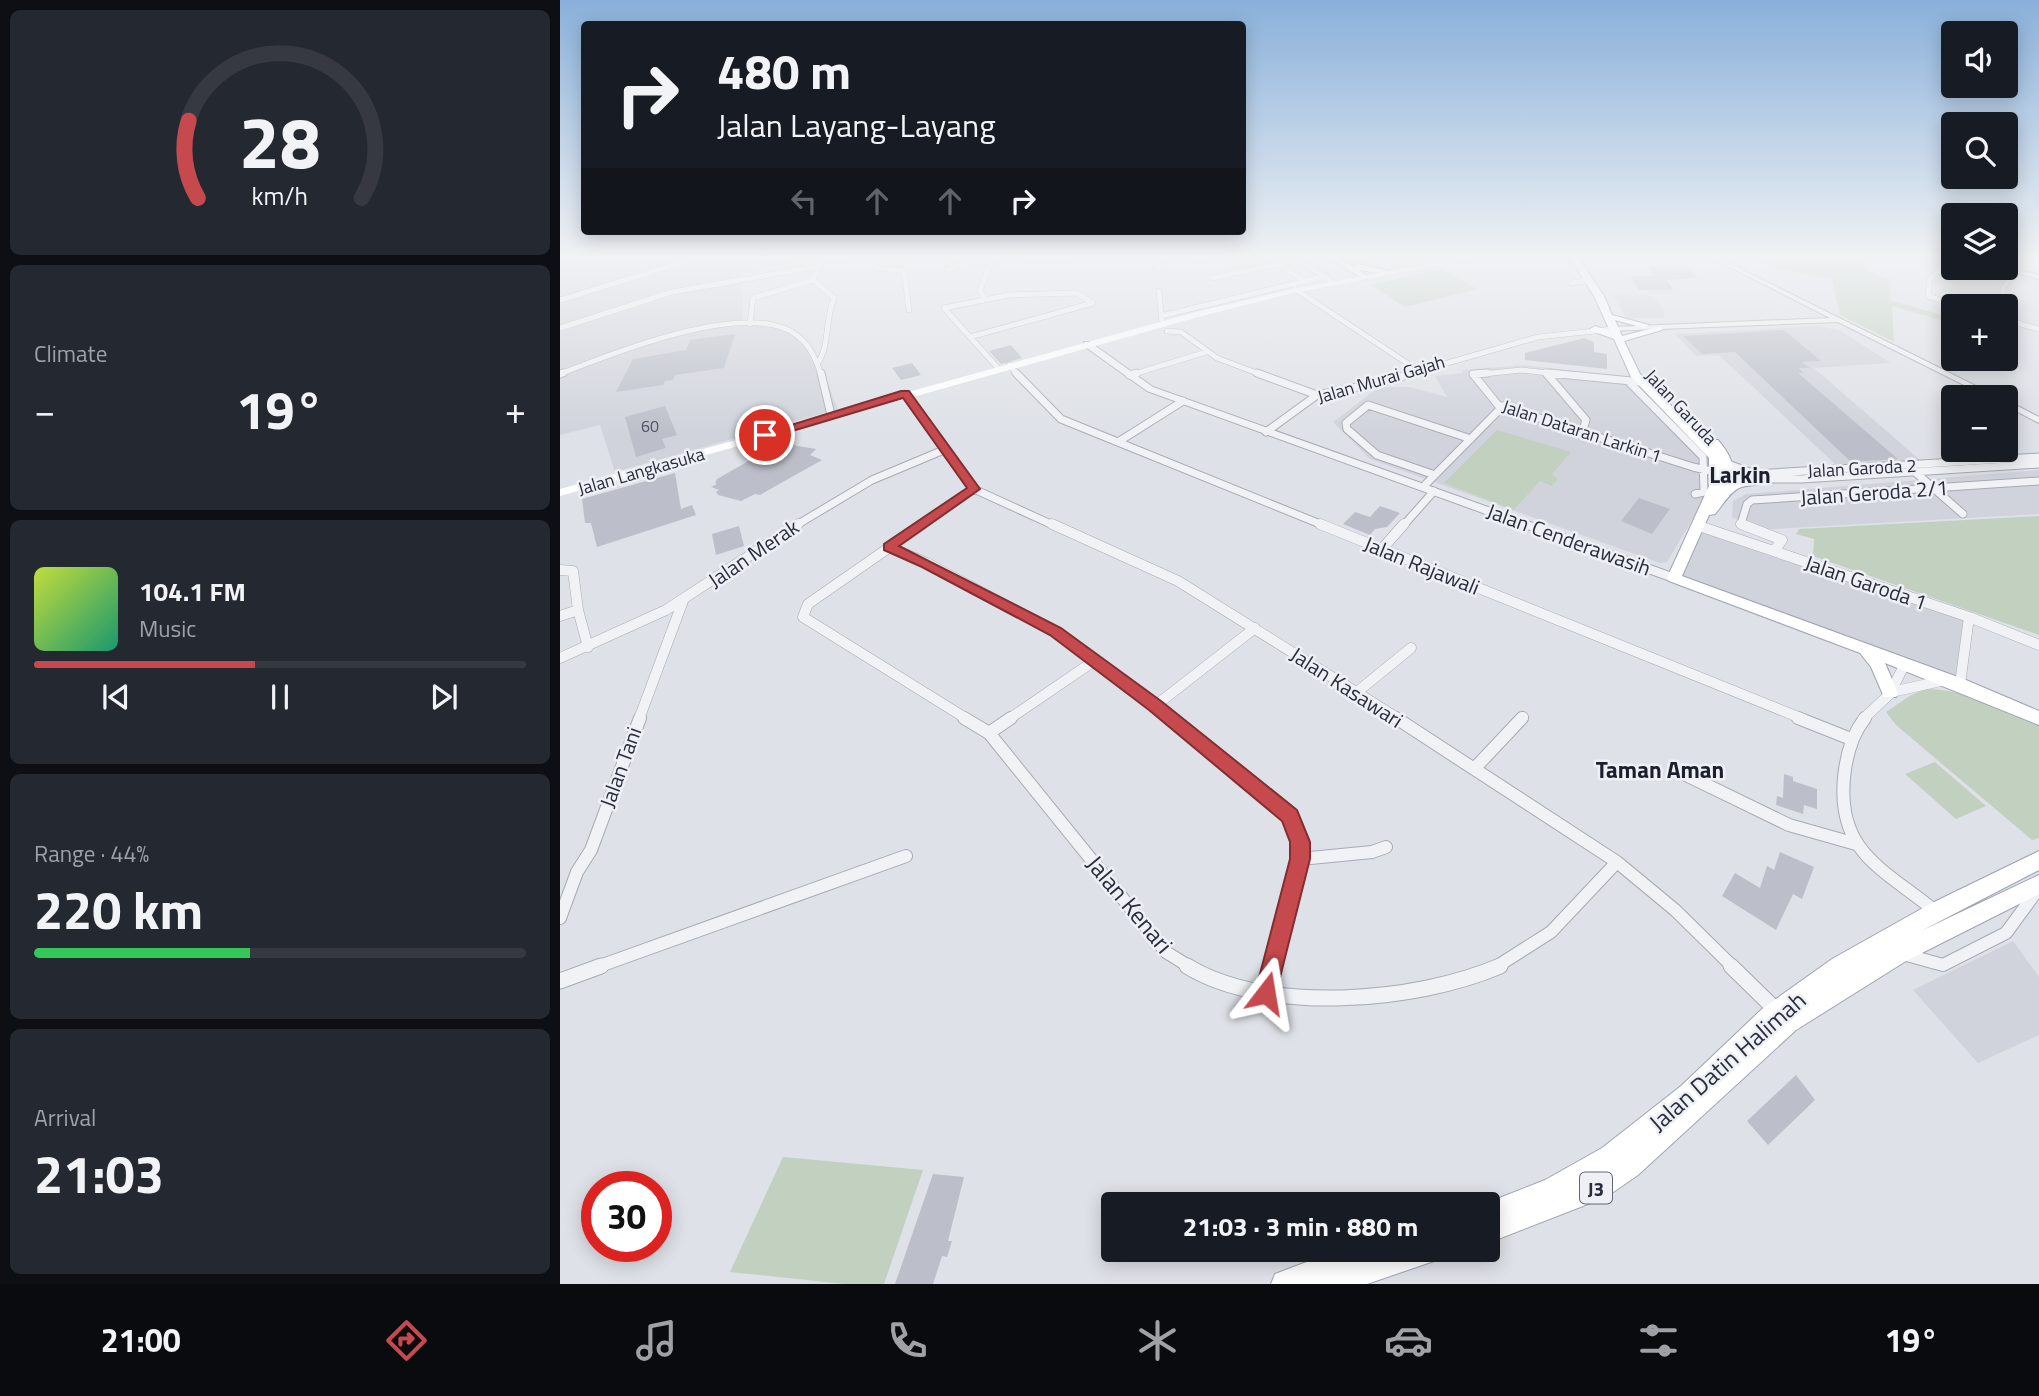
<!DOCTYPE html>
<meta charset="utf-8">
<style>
body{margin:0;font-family:"Titillium Web",sans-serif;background:#242831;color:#f1f3f6;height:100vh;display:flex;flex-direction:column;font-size:26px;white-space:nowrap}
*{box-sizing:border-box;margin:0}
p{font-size:23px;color:#9ea1a6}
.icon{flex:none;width:38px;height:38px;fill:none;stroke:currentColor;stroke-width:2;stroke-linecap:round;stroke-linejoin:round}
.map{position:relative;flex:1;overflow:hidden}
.details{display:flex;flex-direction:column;gap:10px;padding:10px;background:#0d0f14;width:560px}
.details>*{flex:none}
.hud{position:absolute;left:21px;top:21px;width:665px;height:214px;border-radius:7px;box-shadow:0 4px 18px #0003;background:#171b24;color:#f1f3f6;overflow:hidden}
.tools{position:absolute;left:1381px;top:21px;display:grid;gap:14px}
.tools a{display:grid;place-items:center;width:77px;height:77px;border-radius:7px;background:#171b24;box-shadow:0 4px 18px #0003;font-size:35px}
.speed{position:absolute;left:21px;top:1171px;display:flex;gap:14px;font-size:35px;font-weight:700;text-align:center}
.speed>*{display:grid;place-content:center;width:91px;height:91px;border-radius:50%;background:#171b24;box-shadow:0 4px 18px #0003;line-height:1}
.speed .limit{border:10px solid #d22;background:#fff;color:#111}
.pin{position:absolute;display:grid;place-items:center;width:60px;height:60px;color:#fff;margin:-30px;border:4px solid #fff;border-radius:50%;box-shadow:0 2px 7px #0007}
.me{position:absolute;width:77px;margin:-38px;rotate:14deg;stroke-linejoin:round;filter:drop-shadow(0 0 5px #0008)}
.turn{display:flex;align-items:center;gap:24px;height:147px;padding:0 21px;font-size:32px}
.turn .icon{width:91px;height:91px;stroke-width:2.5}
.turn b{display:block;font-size:49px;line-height:60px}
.lanes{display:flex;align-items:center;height:66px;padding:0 21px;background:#0003;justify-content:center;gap:35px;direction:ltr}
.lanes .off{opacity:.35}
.big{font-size:52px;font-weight:700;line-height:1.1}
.details .widget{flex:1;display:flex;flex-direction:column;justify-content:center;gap:10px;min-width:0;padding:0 24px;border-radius:10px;background:#242831}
.details .dial{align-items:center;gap:0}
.dial svg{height:182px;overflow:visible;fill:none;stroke:#363941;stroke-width:7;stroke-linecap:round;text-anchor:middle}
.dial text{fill:#f1f3f6;stroke:none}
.song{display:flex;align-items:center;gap:21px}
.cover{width:84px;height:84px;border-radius:10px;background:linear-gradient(135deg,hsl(70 70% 55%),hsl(160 70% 35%))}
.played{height:7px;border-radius:4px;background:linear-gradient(90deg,#c6494d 45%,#363941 45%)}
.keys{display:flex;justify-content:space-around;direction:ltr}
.heat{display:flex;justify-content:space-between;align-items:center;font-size:38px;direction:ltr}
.charge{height:10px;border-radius:5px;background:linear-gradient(90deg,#34c759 44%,#363941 0)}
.trip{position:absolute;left:541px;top:1192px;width:399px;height:70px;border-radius:7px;background:#171b24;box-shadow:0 4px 18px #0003;font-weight:700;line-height:70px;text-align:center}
.tabs{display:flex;height:112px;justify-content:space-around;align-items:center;background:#090b0e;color:#9ea1a6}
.tabs .icon{width:49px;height:49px}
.tabs .selected{color:#c6494d}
.tabs b{font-size:32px;color:#f1f3f6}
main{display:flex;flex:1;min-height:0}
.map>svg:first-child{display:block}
.built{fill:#d1d3dc}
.green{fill:#c2d0c0}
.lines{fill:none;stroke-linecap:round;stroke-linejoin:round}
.stream{stroke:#9baac5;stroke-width:2}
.building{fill:#bcbfc9}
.minor-far4-casing{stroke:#a7abb4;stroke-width:6}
.minor-far3-casing{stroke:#a7abb4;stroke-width:9}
.minor-far2-casing{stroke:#a7abb4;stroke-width:11}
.minor-far1-casing{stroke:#a7abb4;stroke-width:14}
.minor-casing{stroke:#a7abb4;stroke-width:17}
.tertiary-casing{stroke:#a7abb4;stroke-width:2}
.primary-casing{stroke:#9ea4b2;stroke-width:2}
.minor-far4{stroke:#f1f2f6;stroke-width:5}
.minor-far3{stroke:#f1f2f6;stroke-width:7}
.minor-far2{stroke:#f1f2f6;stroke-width:10}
.minor-far1{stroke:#f1f2f6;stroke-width:12}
.minor{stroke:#f1f2f6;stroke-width:15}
.tertiary{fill:#f1f2f6;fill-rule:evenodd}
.secondary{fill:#fff;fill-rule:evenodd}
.primary{fill:#fff;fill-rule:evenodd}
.route{fill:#c6494d;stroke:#812f32;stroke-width:2}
.labels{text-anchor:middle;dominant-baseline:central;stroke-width:5;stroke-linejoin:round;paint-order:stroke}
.far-number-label{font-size:16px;fill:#4d5260}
.far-street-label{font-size:18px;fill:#282d3d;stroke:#eef0f5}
.shield{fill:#eef0f5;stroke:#636874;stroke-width:2}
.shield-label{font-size:19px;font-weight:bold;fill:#282d3d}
.street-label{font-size:21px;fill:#282d3d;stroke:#eef0f5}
.far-district-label{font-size:23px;font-weight:bold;fill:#1b1f2e;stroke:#eef0f5}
.neighbourhood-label{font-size:23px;font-weight:bold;fill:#1b1f2e;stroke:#eef0f5}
.near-street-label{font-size:24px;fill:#282d3d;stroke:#eef0f5}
</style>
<main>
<section class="details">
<div class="widget dial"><svg viewBox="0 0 100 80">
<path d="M14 69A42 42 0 1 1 86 69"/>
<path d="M14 69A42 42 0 0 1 10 35" stroke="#c6494d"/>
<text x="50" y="56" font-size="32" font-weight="700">28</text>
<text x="50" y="72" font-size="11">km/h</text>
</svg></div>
<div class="widget"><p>Climate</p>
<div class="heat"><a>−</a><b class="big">19°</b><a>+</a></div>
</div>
<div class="widget">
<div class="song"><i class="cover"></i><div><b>104.1 FM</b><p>Music</p></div></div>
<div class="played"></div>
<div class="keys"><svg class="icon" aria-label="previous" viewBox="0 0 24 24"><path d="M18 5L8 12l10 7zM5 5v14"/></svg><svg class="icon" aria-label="pause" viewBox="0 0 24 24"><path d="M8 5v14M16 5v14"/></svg><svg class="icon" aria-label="next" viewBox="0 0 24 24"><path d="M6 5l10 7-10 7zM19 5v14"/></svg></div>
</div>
<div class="widget"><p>Range · 44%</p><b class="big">220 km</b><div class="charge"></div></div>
<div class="widget"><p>Arrival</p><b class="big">21:03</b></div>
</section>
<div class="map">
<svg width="1479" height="1284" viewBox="0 0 1479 1284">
<rect width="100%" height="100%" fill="#dee1e7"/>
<path class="built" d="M 0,256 L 250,256 L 182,275 L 183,321 L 227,325 L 253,348 L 278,409 L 55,472 L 40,425 L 0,435 Z
M 1053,295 L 1093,296 L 1105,311 L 1103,318 L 1067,318 Z
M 1257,326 L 1279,330 L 1331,363 L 1254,368 L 1361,461 L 1276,465 L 1159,355 L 1136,356 L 1115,334 Z
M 963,365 L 1076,378 L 1151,458 L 1150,490 L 1107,562 L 1100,563 L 810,459 L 773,422 L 819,387 L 850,387 L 887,397 L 875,376 L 903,373 L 902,370 Z
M 1479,470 L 1479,514 L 1198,530 L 1172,517 L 1173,501 L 1186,494 Z
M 1144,530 L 1404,618 L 1396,679 L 1121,577 Z
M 1453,941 L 1479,977 L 1479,1035 L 1418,1063 L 1353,990 Z"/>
<path class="green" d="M 1162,256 L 1297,256 L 1305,270 L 1331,280 L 1330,300 L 1393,318 L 1393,324 L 1332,306 L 1334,342 L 1280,315 L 1272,279 L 1219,269 L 1197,258 Z
M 881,269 L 917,289 L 845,307 L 811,285 Z
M 937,430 L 1011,452 L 992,474 L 998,479 L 992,486 L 980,481 L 954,510 L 884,483 Z
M 1479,516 L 1479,635 L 1253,556 L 1254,539 L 1236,534 L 1239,529 Z
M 1367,689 C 1408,690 1442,708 1479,725 L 1479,838 L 1472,840 L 1336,725 L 1326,712 L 1351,695 Z
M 1375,762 L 1426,806 L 1396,819 L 1345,774 Z
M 223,1157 L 363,1170 L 324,1284 L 284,1284 L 170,1272 Z"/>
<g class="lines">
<path class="stream" d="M 1292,256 L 1294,260"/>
</g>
<path class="building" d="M 1088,267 L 1129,267 L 1138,278 L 1107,280 L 1113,290 L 1079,290 L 1070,276 L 1094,276 Z
M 1224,330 L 1261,361 L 1242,362 L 1250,368 L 1239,368 L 1244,373 L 1238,373 L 1338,459 L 1291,462 L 1175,352 L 1142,354 L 1123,336 Z
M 175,334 L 164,368 L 115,375 L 113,380 L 105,381 L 103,385 L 56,392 L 73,359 L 126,350 L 130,340 Z
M 1024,338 L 1034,342 L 1034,352 L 1047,354 L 1047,369 L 965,360 L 965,353 Z
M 451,345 L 462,358 L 441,364 L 429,351 Z
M 352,363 L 361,375 L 341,380 L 332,368 Z
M 105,406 L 117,435 L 102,439 L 106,448 L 76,457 L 65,417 Z
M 220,443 L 256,449 L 250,455 L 262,460 L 200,495 L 195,494 L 181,501 L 158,495 L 156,492 L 159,490 L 151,487 L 157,484 L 155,483 L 157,479 Z
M 115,473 L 121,509 L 132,505 L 136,515 L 37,547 L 31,523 L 25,523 L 22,499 Z
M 1079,498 L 1110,509 L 1092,534 L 1061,521 Z
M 820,506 L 840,513 L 827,527 L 815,529 L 810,535 L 783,524 L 795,512 L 810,517 Z
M 179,526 L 184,546 L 156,555 L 152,534 Z
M 1224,774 L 1233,777 L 1233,781 L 1257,789 L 1257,809 L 1244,805 L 1243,814 L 1216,805 L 1217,796 L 1223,798 Z
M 1220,852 L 1254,867 L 1242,899 L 1233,894 L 1216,930 L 1162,896 L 1175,873 L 1200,888 L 1207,866 L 1214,870 Z
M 1236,1075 L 1255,1100 L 1208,1145 L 1187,1121 Z
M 373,1174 L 404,1177 L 388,1241 L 392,1241 L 387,1257 L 382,1256 L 373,1284 L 335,1284 Z"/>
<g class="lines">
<g class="minor-far4-casing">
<path id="minor-far4" d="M 317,256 L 315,267 L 344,271 L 349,310
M 453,256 L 474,259 L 530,256
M 598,256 L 598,269
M 1393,257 L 1370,279 L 1368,296 L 1398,306
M 262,259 L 292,256
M 737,259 L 772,282
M 634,260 L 655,256
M 717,264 L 746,282
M 388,270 L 403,263 L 431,261
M 653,278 L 755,256
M 1012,283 L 1030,280
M 735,289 L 856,369
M 599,291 L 602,323
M 516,293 L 533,303 L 410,337 L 384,308 L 449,295 Z
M 425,299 L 420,291 L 431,261 L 441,256
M 0,300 L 142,256
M 1443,306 L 1443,288 L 1456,272
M 601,316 L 766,276
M 1446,320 L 1479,329
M 190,324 L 193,298 L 253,280
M 0,328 L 112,292 L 260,266
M 607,331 L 621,332 L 657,358 L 702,375
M 410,337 L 438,368
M 257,364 C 270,347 265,319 274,298 L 253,280 L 262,256
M 449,365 L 458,375
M 985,372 L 987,375
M 0,374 C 51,354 195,295 240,338 C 251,347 257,362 261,375
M 571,375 L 646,352
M 846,375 L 978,337 L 1053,329
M 913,375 L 961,370 L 1006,375"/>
</g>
<g class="minor-far3-casing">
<path id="minor-far3" d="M 261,373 L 271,415
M 456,373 L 501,419 L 765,526
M 697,373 L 757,395
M 928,373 L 913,374 L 938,405 L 1133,467 L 1185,479 L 1242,479 L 1479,464
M 986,373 L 1026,420 L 1023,430
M 989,373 L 1082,382
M 0,374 L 3,373
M 569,375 L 577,373
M 1070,383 L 1143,457 L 1144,492 L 1135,494
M 345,394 L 414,489 L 495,526
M 706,432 L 757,395 L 837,379 L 849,373
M 558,442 L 623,401
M 1168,464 L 1195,474 L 1479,457
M 1355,472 L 1403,514
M 875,475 L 817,455 L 787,429 L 786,423 L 808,405 L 911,439
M 863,487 L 943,406
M 235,526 L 312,480 L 386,449
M 361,526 L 414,489
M 843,526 L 874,491
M 1185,526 L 1181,524 L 1187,504 L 1192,500 L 1479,481"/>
</g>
<g class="minor-far2-casing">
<path id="minor-far2" d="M 363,524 L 248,604 L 243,617 L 407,719
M 492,524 L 618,581 L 839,719
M 760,524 L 1243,719
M 1181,524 L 1222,540 L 1214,551
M 1139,526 L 1409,617 L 1479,645
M 329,547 L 367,563 L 496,632 L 612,719
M 822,549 L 844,524
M 0,570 L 13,571 L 18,610 L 28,647
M 0,616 L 18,610
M 0,658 L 106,610 L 238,524
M 1400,684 L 1409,617
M 797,692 L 851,648
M 1330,693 L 1345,664
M 595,706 L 695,628
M 79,719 L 123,601
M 449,719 L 534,661
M 961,719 L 963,717
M 1303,719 L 1332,692 L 1385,680"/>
</g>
<g class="minor-far1-casing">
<path id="minor-far1" d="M 404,718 L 429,733 L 606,952 L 630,967
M 609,718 L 730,815 L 740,842 L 740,859 L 713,967
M 836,718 L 1057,862 L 1115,910 L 1173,967
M 1238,718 L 1291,739
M 1305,718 C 1291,736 1286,756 1284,778 C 1277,853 1324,869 1375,911
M 429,733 L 451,718
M 914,769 L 962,718
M 1124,774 L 1229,825 L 1296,844
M 740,859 L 812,852 L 826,847
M 0,918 L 17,872 L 31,850 L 80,718
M 1343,954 L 1383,965 L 1446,933 L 1479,888
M 37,967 L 346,856
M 936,967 L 991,932 L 1057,862"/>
</g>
<g class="minor-casing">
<path id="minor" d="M 627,966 C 707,1015 856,1002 940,966
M 1171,966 L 1217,1011
M 0,981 L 41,966
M 706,993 L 713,966"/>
</g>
<g class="tertiary-casing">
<path id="tertiary" d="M 1148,256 L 1155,256 L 1438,397 L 1428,397 L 1278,322 L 1050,331 L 1049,329 L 1053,327 L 1270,318 Z
M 1387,256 L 1393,256 L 1393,258 L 1388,257 Z
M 1446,267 L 1479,275 L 1479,279 L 1437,268 Z
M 524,342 L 530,342 L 593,387 L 1118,575 L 1120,578 L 1118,581 L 1110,581 L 587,391 L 524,346 Z
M 1446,400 L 1479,417 L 1479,423 L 1446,406 Z"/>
</g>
<g class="primary-casing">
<path id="primary" d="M 766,256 L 775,256 L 793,266 L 797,264 L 829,271 L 825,274 L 799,270 L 809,277 L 805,280 Z
M 1009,256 L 1017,256 L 1044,296 L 1052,315 L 1089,325 L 1084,328 L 1055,320 L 1062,336 L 1102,326 L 1102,330 L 1064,341 L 1080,374 L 1148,443 L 1150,440 L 1158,440 C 1169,453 1175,464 1173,481 L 1200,477 L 1206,481 C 1198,487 1187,484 1179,488 C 1168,494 1163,505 1155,514 L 1149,515 L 1122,576 L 1406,680 L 1479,711 L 1479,725 L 1325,663 L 1338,693 L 1336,697 L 1324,697 L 1311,667 L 1300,653 L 1109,581 L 1107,578 L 1149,486 L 1149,458 L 1071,377 L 1054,339 L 1032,331 L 1030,329 L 1035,326 L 1050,331 L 1034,296 Z
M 1479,851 L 1479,870 L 1361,931 L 1479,875 L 1479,894 L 1346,961 L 1236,1030 L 1078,1175 L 1046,1197 L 928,1243 L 928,1204 L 924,1204 L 985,1180 L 1042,1148 L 1121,1086 L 1202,1009 L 1272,959 L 1370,904 Z
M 778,1250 L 881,1250 L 877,1260 L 807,1284 L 711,1284 L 715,1274 Z"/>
</g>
<use href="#minor-far4" class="minor-far4"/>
<use href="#minor-far3" class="minor-far3"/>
<use href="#minor-far2" class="minor-far2"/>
<use href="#minor-far1" class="minor-far1"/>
<use href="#minor" class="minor"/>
<use href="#tertiary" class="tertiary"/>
<path class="secondary" d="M 911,256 L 924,256 L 729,294 L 642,316 L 0,496 L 0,489 L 636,312 L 729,290 Z"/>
<use href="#primary" class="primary"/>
</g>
<linearGradient id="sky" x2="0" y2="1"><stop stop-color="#89b0da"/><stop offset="0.59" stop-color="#f0f2f4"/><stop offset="1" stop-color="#f0f2f4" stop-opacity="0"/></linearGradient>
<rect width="1479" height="435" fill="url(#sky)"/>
<path class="route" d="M 341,391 L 349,391 L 420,489 L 339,546 L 501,628 L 601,701 L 737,810 L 750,842 L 750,859 L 714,1001 L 706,1004 L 698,1001 L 695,993 L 730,859 L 730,842 L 722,821 L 589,710 L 490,635 L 362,567 L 324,550 L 324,544 L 407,488 L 343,398 L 209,438 L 199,435 Z"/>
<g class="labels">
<g class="far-number-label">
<text x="90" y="426">60</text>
</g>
<g class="far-street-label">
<text transform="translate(821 379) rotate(-16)">Jalan Murai Gajah</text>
<text transform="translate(1121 407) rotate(47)">Jalan Garuda</text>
<text transform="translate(1022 431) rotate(18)">Jalan Dataran Larkin 1</text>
<text transform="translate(1302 468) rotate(-3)">Jalan Garoda 2</text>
<text transform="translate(81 471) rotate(-16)">Jalan Langkasuka</text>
</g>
<rect class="shield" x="1020" y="1172.5" width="32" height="31" rx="5"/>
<g class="shield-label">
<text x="1036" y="1188">J3</text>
</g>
<g class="street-label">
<text transform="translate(1314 492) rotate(-4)">Jalan Geroda 2/1</text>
<text transform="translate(1009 539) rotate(20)">Jalan Cenderawasih</text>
<text transform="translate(193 553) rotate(-34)">Jalan Merak</text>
<text transform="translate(862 565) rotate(22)">Jalan Rajawali</text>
<text transform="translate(1306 582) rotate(19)">Jalan Garoda 1</text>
<text transform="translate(787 687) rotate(33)">Jalan Kasawari</text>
<text transform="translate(60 767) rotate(-70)">Jalan Tani</text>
</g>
<g class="far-district-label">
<text x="1180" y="474">Larkin</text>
</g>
<g class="neighbourhood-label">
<text x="1100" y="769">Taman Aman</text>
</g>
<g class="near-street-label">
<text transform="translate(570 904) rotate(50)">Jalan Kenari</text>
<text transform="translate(1167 1061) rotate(-41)">Jalan Datin Halimah</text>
</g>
</g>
</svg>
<div class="tools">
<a><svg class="icon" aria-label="sound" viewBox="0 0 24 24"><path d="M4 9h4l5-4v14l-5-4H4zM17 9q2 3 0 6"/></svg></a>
<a><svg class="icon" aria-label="search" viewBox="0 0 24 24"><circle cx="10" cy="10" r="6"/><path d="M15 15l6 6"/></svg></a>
<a><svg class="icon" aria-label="layers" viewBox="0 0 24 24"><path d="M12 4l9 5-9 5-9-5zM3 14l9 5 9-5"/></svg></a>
<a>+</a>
<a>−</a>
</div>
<div class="speed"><div class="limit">30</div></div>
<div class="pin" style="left:205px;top:435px;background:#d93025"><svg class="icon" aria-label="arrive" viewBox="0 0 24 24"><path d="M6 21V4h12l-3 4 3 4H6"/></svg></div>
<svg class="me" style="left:706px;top:993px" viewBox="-20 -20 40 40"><path d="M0-17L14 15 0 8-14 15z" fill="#c6494d" stroke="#fff" stroke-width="4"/></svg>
<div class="trip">21:03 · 3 min · 880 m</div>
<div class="hud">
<div class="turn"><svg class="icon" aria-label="right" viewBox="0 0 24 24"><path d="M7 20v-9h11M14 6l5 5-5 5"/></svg><div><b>480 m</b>Jalan Layang-Layang</div></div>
<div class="lanes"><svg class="icon off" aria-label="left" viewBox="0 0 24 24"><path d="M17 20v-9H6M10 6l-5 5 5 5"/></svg><svg class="icon off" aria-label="ahead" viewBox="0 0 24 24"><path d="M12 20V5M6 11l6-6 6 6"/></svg><svg class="icon off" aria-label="ahead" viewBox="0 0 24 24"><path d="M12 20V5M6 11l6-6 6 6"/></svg><svg class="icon" aria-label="right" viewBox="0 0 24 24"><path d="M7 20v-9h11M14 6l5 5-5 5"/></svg></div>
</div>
</div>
</main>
<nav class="tabs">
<b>21:00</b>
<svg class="icon selected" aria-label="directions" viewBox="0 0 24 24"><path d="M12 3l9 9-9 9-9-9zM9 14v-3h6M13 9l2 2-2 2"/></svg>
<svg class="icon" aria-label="music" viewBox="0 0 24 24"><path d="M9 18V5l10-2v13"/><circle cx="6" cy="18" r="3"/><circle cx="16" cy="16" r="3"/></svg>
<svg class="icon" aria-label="phone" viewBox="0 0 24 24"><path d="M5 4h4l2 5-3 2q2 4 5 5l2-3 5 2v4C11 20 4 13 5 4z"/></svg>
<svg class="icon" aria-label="climate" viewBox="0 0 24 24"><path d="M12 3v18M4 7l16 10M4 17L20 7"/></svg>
<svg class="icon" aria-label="car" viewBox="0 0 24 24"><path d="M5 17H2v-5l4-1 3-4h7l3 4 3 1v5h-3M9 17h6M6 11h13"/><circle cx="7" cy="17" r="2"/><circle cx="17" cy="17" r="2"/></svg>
<svg class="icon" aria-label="filters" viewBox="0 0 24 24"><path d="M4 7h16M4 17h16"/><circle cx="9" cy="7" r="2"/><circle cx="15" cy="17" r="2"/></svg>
<b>19°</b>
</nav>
